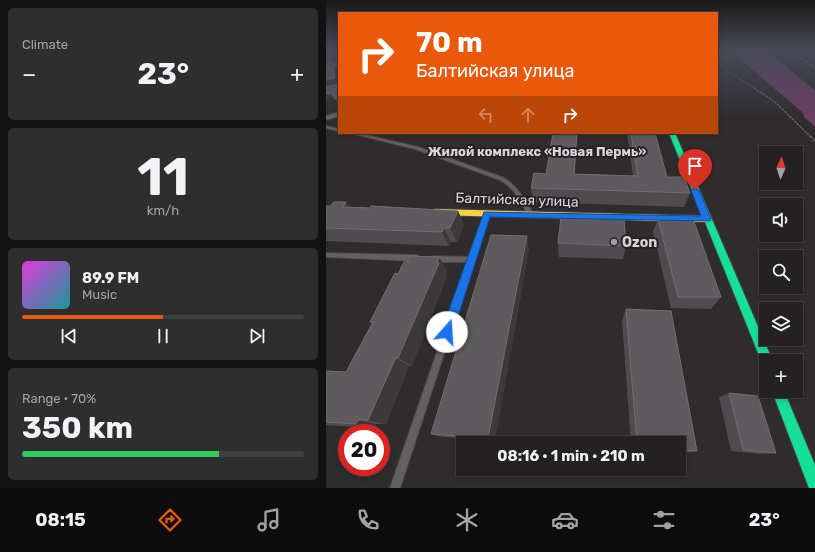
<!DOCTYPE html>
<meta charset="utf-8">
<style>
body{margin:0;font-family:Rubik,sans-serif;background:#2f2e2f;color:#f1f3f6;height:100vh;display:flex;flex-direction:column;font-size:15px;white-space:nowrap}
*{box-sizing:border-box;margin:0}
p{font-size:13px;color:#a3a3a5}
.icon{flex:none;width:22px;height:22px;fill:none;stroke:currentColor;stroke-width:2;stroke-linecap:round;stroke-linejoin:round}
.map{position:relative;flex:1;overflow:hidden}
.panel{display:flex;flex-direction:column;gap:8px;padding:8px;background:#131213;width:326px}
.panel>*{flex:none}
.guide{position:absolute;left:12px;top:12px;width:380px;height:122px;border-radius:0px;box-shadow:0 2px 6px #0003,0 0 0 1px #403e40;background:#ea580c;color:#fff;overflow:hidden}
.needle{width:26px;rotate:3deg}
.controls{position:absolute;left:433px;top:146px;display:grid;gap:8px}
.controls a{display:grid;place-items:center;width:44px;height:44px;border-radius:0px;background:#232122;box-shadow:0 2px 6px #0003,0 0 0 1px #403e40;font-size:20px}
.speed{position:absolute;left:12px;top:424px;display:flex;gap:8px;font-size:20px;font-weight:700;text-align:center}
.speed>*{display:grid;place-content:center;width:52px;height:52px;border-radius:50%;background:#232122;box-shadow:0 2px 6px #0003,0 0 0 1px #403e40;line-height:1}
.speed .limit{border:6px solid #d22;background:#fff;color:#111}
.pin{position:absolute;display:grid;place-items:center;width:34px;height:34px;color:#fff;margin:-41px -17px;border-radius:50% 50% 50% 0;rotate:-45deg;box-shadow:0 0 4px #0007}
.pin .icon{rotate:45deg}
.me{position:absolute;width:44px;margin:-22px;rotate:19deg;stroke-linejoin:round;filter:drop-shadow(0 0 3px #0008)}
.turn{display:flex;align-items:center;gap:14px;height:84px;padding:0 12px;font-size:18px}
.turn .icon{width:52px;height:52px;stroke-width:2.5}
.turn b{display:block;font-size:28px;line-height:34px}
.lanes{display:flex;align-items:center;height:38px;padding:0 12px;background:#0003;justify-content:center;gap:20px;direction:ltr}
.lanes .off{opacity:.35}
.big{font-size:30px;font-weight:700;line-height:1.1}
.panel .card{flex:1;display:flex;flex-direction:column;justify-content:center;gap:6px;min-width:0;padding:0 14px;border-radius:6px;background:#2f2e2f}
.panel .dial{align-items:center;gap:0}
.dial b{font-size:52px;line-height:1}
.song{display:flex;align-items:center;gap:12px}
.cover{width:48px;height:48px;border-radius:6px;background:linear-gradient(135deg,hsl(300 70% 55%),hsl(180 70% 35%))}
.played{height:4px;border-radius:2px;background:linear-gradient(90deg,#ea580c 50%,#403e40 50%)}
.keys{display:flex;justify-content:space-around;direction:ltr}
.heat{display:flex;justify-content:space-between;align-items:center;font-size:22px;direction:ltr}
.charge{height:6px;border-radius:3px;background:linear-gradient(90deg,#34c759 70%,#403e40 0)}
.trip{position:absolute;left:130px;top:436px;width:230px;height:40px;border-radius:0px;background:#232122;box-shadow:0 2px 6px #0003,0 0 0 1px #403e40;font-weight:700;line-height:40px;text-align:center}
.tab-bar{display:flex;height:64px;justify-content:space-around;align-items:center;background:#0e0d0e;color:#a3a3a5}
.tab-bar .icon{width:28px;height:28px}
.tab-bar .current{color:#ea580c}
.tab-bar b{font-size:18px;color:#f1f3f6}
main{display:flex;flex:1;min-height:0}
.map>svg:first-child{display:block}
.green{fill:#6b3f65}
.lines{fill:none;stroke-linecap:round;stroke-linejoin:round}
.lane-casing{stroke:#4a4749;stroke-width:2}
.street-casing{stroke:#4a4749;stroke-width:2}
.fast-casing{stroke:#4a4749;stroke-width:2}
.slow-casing{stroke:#4a4749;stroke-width:2}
.path-far2{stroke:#646264;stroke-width:1;stroke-dasharray:2 1;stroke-linecap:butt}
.path-far1{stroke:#646264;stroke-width:1.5;stroke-dasharray:2.5 1;stroke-linecap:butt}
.path{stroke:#646264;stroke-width:2;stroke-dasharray:3 1.5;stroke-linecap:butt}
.lane{fill:#626062;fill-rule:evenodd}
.street{fill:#626062;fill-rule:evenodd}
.fast{fill:#16e098;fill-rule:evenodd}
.slow{fill:#ffcf43;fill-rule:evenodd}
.rail{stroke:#6b6a6b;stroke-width:1.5;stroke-dasharray:4 2;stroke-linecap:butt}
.wall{fill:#4e4c4e}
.shaded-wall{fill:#3c393b}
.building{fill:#5d5b5d;stroke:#716e71}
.route{fill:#1a73e8;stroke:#114b97}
.poi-dot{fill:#9e9a9d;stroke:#262226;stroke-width:1.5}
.labels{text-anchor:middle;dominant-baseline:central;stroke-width:4;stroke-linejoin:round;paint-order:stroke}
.far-neighbourhood-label{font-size:13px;font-weight:bold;fill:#d9d6d9;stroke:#262226}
.street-label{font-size:14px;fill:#d9d6d9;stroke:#262226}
.poi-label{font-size:14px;font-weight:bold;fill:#d9d6d9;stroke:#262226;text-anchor:start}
</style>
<main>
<section class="panel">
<div class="card"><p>Climate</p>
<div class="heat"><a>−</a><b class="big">23°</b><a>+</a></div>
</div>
<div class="card dial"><b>11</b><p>km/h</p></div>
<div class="card">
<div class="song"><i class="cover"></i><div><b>89.9 FM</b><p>Music</p></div></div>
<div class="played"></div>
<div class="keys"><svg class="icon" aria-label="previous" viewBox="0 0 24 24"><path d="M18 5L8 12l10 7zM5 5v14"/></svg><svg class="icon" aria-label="pause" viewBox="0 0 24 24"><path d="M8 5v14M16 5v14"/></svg><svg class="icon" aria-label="next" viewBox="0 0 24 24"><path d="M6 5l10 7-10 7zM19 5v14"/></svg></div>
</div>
<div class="card"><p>Range · 70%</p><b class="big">350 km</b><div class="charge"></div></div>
</section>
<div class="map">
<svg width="489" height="488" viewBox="0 0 489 488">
<rect width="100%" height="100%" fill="#2f2c2e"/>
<path class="green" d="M 409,50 L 441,50 L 489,91 L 489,127 L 479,118 L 476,112 L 414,59 Z"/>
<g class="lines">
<g class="lane-casing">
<path id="lane" d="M 0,126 L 13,129 L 13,131 L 0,128 Z
M 24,133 L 31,133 L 92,147 L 178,178 C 192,186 199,201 208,215 L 205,217 L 203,216 C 195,203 189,188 174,180 L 89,149 Z
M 161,212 L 164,214 L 74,488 L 64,488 L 142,262 L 108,262 L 106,261 L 105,259 L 106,257 L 108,256 L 143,257 L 158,214 Z
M 0,253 L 90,255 L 92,256 L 93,258 L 92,260 L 90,261 L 0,257 Z"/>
</g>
<g class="street-casing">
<path id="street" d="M 0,62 L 13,62 L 13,66 L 0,66 Z
M 13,112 L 13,116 L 0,120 L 0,116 Z"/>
</g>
<g class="fast-casing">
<path id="fast" d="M 343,133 L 349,133 L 445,357 L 447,361 L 440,361 L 440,367 L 437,365 Z
M 446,391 L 458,391 L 489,465 L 489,488 L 483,488 Z"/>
</g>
<g class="slow-casing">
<path id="slow" d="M 109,209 L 381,216 L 385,219 L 381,222 L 109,215 L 105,212 Z"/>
</g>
<path class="path-far2" d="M 391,64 L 429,89"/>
<path class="path-far1" d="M 428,88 L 449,102 L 485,137"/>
<path class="path" d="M 484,136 L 489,141"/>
<use href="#lane" class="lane"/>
<use href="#street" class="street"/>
<use href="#fast" class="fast"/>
<use href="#slow" class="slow"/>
<path class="rail" d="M 464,50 L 489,68"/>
</g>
<path class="wall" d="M 0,50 L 4,53 L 7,57 L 7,60 L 0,61 Z
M 301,133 L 329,133 L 341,177 L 364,193 L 358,207 L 207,202 L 205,188 L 307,176 Z
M 20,202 L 24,207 L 132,211 L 138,225 L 131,242 L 125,242 L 123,246 L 0,241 L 0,206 L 4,206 Z
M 332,219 L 395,297 L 385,309 L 345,308 L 327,232 Z
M 232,243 L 300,246 L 297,259 L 233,257 Z
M 203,249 L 169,440 L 117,437 L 105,434 Z
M 121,270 L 120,274 L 121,276 L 86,366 L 83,366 L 79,376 L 60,424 L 50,424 L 49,428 L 0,425 L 0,371 L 20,372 L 46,323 L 44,322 Z
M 300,309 L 371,451 L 360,453 L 353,452 L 353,443 L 305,443 L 296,320 Z
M 403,393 L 450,453 L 435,454 L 405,451 L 393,397 Z"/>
<path class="shaded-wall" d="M 0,50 L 7,50 L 4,53 L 7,57 L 7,60 L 5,56 L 0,57 Z
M 6,63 L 9,68 L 11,82 L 0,86 L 0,80 Z
M 6,93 L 9,97 L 0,99 L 0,94 Z
M 13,98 L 13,103 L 12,103 L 9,99 Z
M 251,133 L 252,133 L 248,188 L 248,174 Z
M 20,202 L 32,216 L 17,207 Z
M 132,211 L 138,225 L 131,242 L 124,228 Z
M 118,228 L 125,242 L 123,246 L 116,232 Z
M 201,236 L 203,249 L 169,440 L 162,438 Z
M 113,257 L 121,270 L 120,274 L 121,276 L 86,366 L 72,358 Z
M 70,358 L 83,366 L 60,424 L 42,420 Z
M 32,420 L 50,424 L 49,428 L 30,424 Z"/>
<path class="building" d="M 0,53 L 4,53 L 5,56 L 0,57 Z
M 0,63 L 6,63 L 9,78 L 0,80 Z
M 13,84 L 13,98 L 9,99 L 6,93 L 0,94 L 0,87 Z
M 227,133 L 251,133 L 248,174 L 312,176 L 305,133 L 329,133 L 341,177 L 358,177 L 364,193 L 205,188 L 208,173 L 220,174 Z
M 8,202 L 20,202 L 17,207 L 44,208 L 45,206 L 132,211 L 124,228 L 118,228 L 116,232 L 0,228 L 0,206 L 4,206 Z
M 235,217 L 298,219 L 300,246 L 232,243 Z
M 332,219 L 367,219 L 395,297 L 352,297 Z
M 165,235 L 201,236 L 162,438 L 105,434 Z
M 84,256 L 113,257 L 111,263 L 113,263 L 72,358 L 70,358 L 65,368 L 42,420 L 32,420 L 30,424 L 0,422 L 0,371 L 20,372 L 47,322 L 44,322 L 69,273 L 72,274 L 78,262 L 80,262 Z
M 300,309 L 345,311 L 371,451 L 353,450 L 353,443 L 311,443 Z
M 403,393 L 432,396 L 450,453 L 417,450 Z"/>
<linearGradient id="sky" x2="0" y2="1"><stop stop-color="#1a1819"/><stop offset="0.42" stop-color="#474b57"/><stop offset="1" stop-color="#474b57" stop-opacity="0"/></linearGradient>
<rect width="489" height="119" fill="url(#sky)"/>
<path class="route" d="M 369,188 L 373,190 L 385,219 L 384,221 L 164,217 L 127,332 L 125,335 L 121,337 L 117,335 L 115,332 L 158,212 L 375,216 L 365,190 Z"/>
<circle class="poi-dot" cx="288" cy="242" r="4"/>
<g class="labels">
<g class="far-neighbourhood-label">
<text x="211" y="151">Жилой комплекс «Новая Пермь»</text>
</g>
<g class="street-label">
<text transform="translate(191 200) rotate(2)">Балтийская улица</text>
</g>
<g class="poi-label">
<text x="296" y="242">Ozon</text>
</g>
</g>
</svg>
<div class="controls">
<a><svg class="needle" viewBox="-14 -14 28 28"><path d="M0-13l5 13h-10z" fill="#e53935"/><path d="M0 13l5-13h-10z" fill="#a3a3a5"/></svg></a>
<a><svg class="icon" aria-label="sound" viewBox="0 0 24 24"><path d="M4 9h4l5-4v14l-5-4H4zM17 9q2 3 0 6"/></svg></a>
<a><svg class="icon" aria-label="search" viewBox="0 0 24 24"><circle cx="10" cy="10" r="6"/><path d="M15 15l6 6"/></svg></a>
<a><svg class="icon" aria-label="layers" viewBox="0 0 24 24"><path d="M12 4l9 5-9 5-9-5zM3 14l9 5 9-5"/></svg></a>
<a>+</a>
</div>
<div class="speed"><div class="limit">20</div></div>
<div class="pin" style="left:369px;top:190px;background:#d93025"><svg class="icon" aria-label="arrive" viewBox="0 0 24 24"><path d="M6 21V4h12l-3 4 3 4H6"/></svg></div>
<svg class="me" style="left:121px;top:332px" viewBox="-20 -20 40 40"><circle r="19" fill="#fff"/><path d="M0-13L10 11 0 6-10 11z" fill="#1a73e8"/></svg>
<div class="trip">08:16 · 1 min · 210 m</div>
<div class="guide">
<div class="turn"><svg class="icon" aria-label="right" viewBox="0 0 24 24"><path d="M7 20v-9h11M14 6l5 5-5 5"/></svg><div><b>70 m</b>Балтийская улица</div></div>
<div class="lanes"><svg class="icon off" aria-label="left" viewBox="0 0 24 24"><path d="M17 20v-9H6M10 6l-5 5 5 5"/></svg><svg class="icon off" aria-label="ahead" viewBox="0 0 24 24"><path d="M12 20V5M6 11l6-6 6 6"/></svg><svg class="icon" aria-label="right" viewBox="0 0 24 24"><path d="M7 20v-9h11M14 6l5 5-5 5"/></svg></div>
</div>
</div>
</main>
<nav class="tab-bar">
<b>08:15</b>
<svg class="icon current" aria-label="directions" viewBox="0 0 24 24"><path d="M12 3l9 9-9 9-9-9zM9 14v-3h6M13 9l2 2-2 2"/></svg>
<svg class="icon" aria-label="music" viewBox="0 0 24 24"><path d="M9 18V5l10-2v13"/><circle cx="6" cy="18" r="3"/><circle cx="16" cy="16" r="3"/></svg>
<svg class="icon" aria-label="phone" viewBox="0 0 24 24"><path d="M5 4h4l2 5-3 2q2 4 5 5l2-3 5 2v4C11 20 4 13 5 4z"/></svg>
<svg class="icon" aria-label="climate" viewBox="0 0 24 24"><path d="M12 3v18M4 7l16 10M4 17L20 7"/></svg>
<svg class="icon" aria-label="car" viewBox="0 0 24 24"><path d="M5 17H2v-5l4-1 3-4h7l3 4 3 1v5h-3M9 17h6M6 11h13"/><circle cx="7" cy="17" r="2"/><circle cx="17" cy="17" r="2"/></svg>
<svg class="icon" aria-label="filters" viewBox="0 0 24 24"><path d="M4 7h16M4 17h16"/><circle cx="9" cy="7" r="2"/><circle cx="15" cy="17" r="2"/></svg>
<b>23°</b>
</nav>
